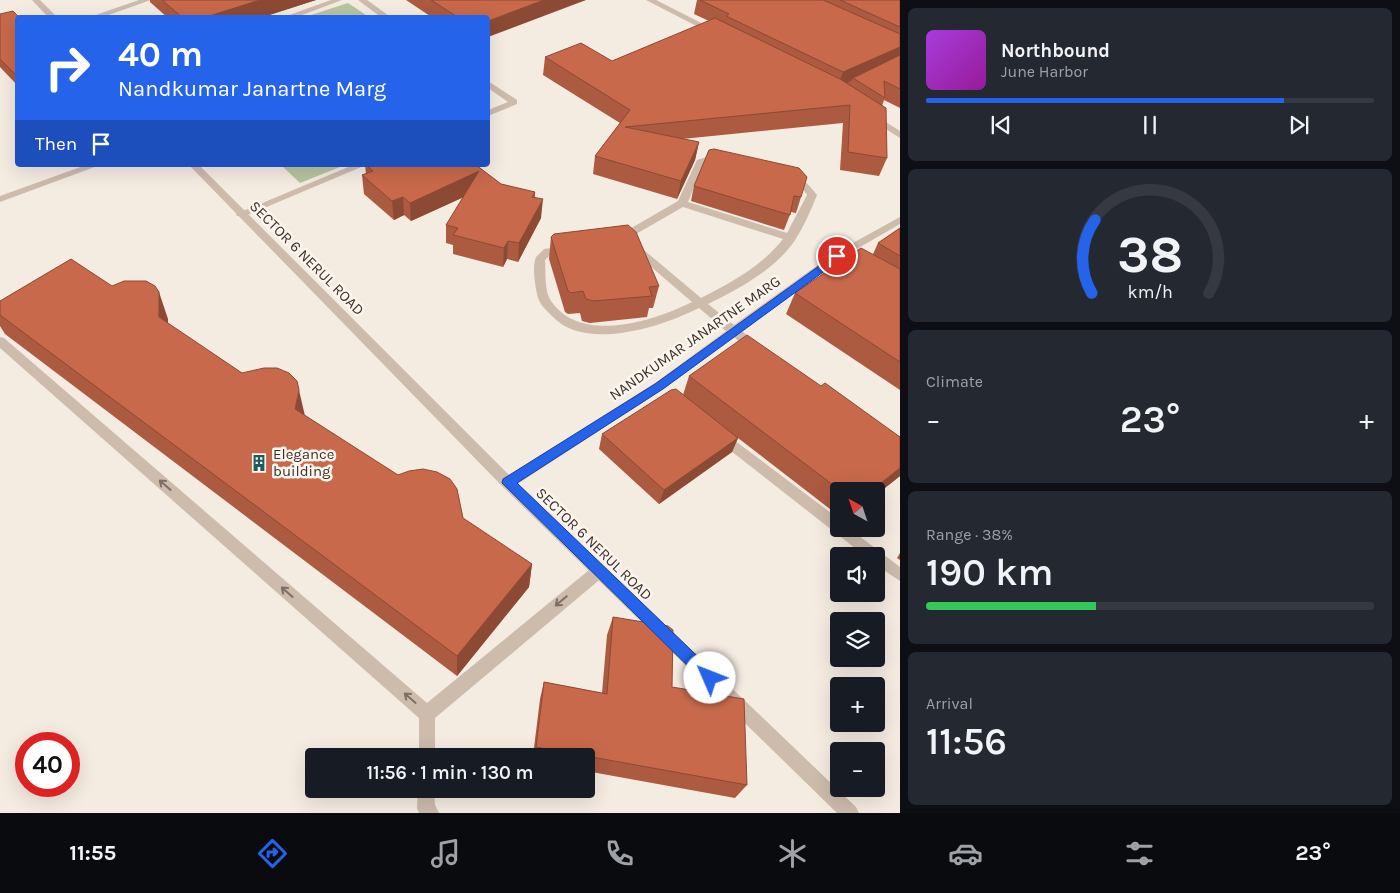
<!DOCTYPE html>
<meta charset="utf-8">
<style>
body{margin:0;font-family:Karla,sans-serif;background:#242831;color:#f1f3f6;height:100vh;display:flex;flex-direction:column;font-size:19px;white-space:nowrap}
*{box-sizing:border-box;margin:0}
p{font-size:16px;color:#9ea1a6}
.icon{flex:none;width:28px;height:28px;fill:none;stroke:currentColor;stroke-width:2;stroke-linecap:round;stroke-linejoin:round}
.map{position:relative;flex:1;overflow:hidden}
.side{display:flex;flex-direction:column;gap:8px;padding:8px;background:#0d0f14;width:500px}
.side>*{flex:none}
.top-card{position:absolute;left:15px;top:15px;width:475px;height:152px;border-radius:5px;box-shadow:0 5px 20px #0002;background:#2563eb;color:#fff;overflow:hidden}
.needle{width:32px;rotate:320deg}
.tools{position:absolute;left:830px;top:482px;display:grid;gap:10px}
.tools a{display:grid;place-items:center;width:55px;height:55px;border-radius:5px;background:#171b24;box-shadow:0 5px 20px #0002;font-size:25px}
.speed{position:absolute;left:15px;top:732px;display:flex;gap:10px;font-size:25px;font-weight:700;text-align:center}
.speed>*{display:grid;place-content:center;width:65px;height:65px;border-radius:50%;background:#171b24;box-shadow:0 5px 20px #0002;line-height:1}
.speed .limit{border:8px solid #d22;background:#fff;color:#111}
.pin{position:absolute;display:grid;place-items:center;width:42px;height:42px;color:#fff;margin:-21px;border:2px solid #fff;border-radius:50%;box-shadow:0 1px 5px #0007}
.me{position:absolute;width:55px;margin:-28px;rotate:314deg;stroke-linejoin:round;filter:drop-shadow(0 0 4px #0008)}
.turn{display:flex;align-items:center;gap:18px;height:105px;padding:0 20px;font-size:22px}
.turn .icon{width:65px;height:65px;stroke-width:2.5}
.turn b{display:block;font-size:35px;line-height:42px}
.then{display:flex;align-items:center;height:48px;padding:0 20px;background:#0003;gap:10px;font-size:19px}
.big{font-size:38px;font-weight:600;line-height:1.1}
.side .tile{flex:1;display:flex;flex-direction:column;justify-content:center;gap:8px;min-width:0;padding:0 18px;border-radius:8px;background:#242831}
.side .dial{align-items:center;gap:0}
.dial svg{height:130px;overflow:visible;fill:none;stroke:#363941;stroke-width:7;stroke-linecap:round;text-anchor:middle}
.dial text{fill:#f1f3f6;stroke:none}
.song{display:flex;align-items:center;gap:15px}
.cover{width:60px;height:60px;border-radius:8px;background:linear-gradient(135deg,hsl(280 70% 55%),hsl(300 70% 35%))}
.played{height:5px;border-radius:2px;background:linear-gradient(90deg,#2563eb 80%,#363941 80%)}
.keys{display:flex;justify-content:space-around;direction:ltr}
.heat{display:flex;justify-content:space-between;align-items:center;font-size:28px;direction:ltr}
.charge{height:8px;border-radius:4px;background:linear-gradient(90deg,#34c759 38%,#363941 0)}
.trip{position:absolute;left:305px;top:748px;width:290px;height:50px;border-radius:5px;background:#171b24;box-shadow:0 5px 20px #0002;font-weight:600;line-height:50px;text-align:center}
.tab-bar{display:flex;height:80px;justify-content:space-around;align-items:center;background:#090b0e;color:#9ea1a6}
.tab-bar .icon{width:35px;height:35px}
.tab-bar .active{color:#2563eb}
.tab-bar b{font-size:22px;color:#f1f3f6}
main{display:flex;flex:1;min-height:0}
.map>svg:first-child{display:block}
.green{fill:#b8c4a0}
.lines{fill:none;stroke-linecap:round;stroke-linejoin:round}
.service{fill:#cdbbac;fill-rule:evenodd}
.minor{fill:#cdbbac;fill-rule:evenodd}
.tertiary{fill:#cdbbac;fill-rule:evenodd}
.wall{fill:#ac5a40}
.shaded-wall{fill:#8c4a34}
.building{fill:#c8694b;stroke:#8c4a34}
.oneway{stroke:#7d6f65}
.route{fill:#2563eb;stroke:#184099}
.labels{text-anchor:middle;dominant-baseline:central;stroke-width:5;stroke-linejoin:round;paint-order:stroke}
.street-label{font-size:15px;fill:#3b302b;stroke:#fbf5ee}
.poi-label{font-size:15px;fill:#3b302b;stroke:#fbf5ee;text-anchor:start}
</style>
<main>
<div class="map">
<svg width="900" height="813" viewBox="0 0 900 813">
<rect width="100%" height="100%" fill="#f4ebe1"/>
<path class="green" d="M 348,3 L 369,17 L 305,17 Z
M 281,165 L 345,165 L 300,183 Z"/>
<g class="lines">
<path class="service" d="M 139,0 L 151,0 L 100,18 L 87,18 Z
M 331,0 L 342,0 L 294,18 L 281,18 Z"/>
<path class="minor" d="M 358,0 L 367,0 L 392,18 L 382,18 Z
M 646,0 L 656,0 L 719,32 L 712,34 Z
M 488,81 L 517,100 L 517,104 L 488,116 L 488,110 L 508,102 L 488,88 Z
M 873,114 L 900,131 L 900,138 L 870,119 L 870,115 Z
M 710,156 L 725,161 L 720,164 L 710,162 L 704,164 L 688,202 L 787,233 L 807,195 L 802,188 L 788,180 L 788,176 C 800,174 810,186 817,195 C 811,210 803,228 795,240 C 776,269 739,289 708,304 L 734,325 L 833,254 L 900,217 L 900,224 L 841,258 L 742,331 L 759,346 L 761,349 L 759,352 L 751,352 L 734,337 L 663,389 L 513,487 L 508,489 L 503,487 L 501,483 L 503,479 L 655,383 L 726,331 L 699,308 C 661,327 585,352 552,316 C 545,309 539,304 537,294 C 535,284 532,266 536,257 L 544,249 L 566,246 L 571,249 L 570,251 L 551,254 L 545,260 C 546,272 544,291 551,301 C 581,345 654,321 692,302 L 621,241 L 628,230 L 678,201 L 697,160 ZM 683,207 L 783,239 C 762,266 731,283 701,298 L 632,240 L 636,234 Z
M 86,165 L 100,165 L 0,202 L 0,196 Z
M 353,165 L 366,165 L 245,216 L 237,216 L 236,214 Z
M 0,337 L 4,338 L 427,703 L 594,566 L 599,565 L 604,566 L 606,571 L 604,576 L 435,718 L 435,756 L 419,756 L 419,718 L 0,348 Z
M 722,431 L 839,519 L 839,529 L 850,529 L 900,567 L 900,581 L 876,565 L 876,556 L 865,556 L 717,440 L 716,436 L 717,432 Z
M 418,789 L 434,789 L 435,805 L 439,813 L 419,813 L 417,808 Z"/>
<path class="tertiary" d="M 32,0 L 40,0 L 58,18 L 49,18 Z
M 189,165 L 199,165 L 513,479 L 856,807 L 859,813 L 837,813 L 503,487 Z"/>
</g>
<path class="wall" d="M 150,0 L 316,0 L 260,18 L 168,18 L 150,2 Z
M 406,0 L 586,0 L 488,18 L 433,18 Z
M 697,0 L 900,0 L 900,108 L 884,100 L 882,106 L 887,158 L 879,176 L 840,170 L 843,123 L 682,139 L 699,142 L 695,160 L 677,199 L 593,174 L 595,156 L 620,123 L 543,75 L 545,57 L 612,61 L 709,21 L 694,14 Z
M 0,14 L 18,18 L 18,86 L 0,67 Z
M 709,150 L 801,197 L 796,213 L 791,212 L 784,230 L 691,201 L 694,186 Z
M 365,165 L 476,165 L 501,184 L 535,192 L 535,197 L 541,218 L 518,262 L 507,259 L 503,267 L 453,254 L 453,245 L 446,243 L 446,225 L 464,197 L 411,221 L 404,215 L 394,220 L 364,194 L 362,175 L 366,174 Z
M 900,228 L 900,390 L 786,314 L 795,293 L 873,254 L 878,243 Z
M 551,237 L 659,286 L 653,308 L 649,308 L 647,317 L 590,323 L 582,321 L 580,313 L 568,314 L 565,312 L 549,259 Z
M 112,286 L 168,319 L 168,324 L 304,415 L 532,564 L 529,587 L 457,676 L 5,334 L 0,326 L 0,301 Z
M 689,376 L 821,386 L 900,437 L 900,476 L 876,495 L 876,491 L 839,491 L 839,516 L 738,438 L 732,452 L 659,504 L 599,449 L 602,434 L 683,395 Z
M 900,553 L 900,560 L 897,558 Z
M 613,617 L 672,687 L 747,785 L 735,798 L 586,771 L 586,756 L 533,756 L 540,699 L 544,682 L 602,693 L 607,635 Z"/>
<path class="shaded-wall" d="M 260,0 L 316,0 L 260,18 L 203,18 Z
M 544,0 L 586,0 L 488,37 L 488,21 Z
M 900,47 L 900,60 L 853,78 L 851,81 L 837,88 L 843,72 Z
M 699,142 L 695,160 L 677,199 L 681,181 Z
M 479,171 L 479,190 L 411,221 L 410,203 Z
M 403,197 L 404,215 L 394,220 L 392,201 Z
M 543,199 L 541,218 L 518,262 L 519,243 Z
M 508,241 L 507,259 L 503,267 L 504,248 Z
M 159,292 L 168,319 L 168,344 L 159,317 Z
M 299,390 L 305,416 L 295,409 Z
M 738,438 L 732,452 L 659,504 L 664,490 Z
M 900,468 L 900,476 L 876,495 L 876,491 L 871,491 Z
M 532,564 L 529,587 L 457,676 L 457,656 Z"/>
<path class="building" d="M 162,0 L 260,0 L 203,18 L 183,18 Z
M 431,0 L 544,0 L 488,21 L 488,18 L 459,18 Z
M 700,0 L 823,0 L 900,34 L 900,47 L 843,72 L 726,16 L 729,14 Z
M 840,0 L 900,0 L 900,27 Z
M 13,11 L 20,18 L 18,18 L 18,77 L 0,59 L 0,14 Z
M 715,18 L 840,79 L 886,108 L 887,158 L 848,152 L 850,105 L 625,127 L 699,142 L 681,181 L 595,156 L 630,110 L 545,57 L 581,43 L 612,61 Z
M 900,55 L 900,89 L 884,81 L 885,98 L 853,78 Z
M 714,149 L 799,168 L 807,177 L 801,197 L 794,196 L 790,215 L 694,186 L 709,150 Z
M 366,165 L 476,165 L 501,184 L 535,192 L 532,197 L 543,199 L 519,243 L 508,241 L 504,248 L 453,235 L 458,228 L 446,225 L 479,171 L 410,203 L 403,197 L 392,201 L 362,175 L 373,171 Z
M 628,225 L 636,232 L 659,286 L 649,287 L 652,296 L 594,301 L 586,299 L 583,291 L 571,293 L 568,291 L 551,237 L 554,234 Z
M 900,228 L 900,256 L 878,243 Z
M 861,248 L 900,269 L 900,362 L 795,293 Z
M 71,259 L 112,286 L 124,281 L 146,281 L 155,286 L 159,292 L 159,317 L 242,373 L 264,368 L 277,368 L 289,373 L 297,381 L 299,390 L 295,409 L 398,475 L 409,471 L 423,469 L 437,472 L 450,479 L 457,489 L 463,518 L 532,564 L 457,656 L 0,315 L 0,301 Z
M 747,335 L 821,386 L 825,383 L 900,437 L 900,468 L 871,491 L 841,491 L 689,376 Z
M 676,389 L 738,438 L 664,490 L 602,434 L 671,390 Z
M 613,617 L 668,626 L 673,630 L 672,687 L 744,699 L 747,785 L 536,747 L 544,682 L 607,694 Z"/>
<defs><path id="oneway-shaft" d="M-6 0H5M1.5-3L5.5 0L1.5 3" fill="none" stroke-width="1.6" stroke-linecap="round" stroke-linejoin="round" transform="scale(1.25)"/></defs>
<g class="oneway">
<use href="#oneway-shaft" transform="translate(165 485) rotate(-139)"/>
<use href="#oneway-shaft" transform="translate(287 592) rotate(-139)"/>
<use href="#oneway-shaft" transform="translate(561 601) rotate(140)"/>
<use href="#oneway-shaft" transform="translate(410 698) rotate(-139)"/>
</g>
<path class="route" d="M 837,253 L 841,254 L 841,259 L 663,389 L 517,483 L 716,674 L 718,678 L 716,683 L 710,685 L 705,683 L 502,483 L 503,479 L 655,384 Z"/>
<defs>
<g id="building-bare" transform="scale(1.35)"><path d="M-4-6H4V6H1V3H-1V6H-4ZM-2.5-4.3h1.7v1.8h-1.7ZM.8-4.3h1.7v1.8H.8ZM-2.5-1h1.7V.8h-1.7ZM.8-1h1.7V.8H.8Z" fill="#1f5a5e" stroke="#fbf5ee" stroke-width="2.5" paint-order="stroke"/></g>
</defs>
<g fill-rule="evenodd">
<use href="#building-bare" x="259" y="463"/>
</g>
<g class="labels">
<g class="street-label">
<text transform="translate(307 258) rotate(45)">SECTOR 6 NERUL ROAD</text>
<text transform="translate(695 338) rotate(-35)">NANDKUMAR JANARTNE MARG</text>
<text transform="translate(594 544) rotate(44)">SECTOR 6 NERUL ROAD</text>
</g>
<g class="poi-label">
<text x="273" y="454">Elegance<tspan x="273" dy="17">building</tspan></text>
</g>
</g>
</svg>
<div class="tools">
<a><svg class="needle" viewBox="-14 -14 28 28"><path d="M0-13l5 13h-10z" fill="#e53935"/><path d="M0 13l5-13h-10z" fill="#9ea1a6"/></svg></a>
<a><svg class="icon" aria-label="sound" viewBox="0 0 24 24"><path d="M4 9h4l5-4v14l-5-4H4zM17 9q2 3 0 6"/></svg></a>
<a><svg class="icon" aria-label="layers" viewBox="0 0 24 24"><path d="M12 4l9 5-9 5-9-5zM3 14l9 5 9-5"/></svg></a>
<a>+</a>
<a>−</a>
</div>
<div class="speed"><div class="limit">40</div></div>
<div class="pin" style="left:837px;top:256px;background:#d93025"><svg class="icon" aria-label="arrive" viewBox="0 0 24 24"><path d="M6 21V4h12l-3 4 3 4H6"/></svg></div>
<svg class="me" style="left:710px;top:678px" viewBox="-20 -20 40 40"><circle r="19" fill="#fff"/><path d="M0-13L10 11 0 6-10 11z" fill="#2563eb"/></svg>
<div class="trip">11:56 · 1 min · 130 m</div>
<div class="top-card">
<div class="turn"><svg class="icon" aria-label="right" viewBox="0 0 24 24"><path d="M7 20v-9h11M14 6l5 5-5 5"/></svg><div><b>40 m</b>Nandkumar Janartne Marg</div></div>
<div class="then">Then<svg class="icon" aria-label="arrive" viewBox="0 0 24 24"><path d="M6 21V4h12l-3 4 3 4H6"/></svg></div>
</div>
</div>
<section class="side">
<div class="tile">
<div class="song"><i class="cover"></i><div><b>Northbound</b><p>June Harbor</p></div></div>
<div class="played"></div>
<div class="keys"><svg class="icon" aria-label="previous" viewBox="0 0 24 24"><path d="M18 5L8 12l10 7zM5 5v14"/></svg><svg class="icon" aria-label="pause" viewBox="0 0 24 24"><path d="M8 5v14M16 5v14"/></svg><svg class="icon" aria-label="next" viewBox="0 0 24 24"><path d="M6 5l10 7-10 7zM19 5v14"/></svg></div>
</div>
<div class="tile dial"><svg viewBox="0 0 100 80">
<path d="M14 69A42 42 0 1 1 86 69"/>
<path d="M14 69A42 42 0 0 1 16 24" stroke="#2563eb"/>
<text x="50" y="56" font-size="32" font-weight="700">38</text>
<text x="50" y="72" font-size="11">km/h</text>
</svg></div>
<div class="tile"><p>Climate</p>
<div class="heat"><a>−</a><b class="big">23°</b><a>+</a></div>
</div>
<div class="tile"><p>Range · 38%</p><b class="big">190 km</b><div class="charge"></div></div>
<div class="tile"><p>Arrival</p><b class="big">11:56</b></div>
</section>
</main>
<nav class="tab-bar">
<b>11:55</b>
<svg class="icon active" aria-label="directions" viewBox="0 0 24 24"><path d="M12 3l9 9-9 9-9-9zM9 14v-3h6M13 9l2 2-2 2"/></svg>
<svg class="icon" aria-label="music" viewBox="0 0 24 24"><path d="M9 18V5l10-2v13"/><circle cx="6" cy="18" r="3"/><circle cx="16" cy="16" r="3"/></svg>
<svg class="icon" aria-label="phone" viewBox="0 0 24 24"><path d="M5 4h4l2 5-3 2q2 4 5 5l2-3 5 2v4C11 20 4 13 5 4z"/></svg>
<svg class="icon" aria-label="climate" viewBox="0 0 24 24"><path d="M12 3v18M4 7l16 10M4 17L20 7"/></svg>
<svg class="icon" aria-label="car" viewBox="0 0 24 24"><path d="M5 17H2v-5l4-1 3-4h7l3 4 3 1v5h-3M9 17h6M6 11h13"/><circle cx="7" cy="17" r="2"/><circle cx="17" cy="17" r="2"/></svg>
<svg class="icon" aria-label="filters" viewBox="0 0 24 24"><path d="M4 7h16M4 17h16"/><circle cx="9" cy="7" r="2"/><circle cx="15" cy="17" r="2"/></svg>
<b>23°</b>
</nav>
